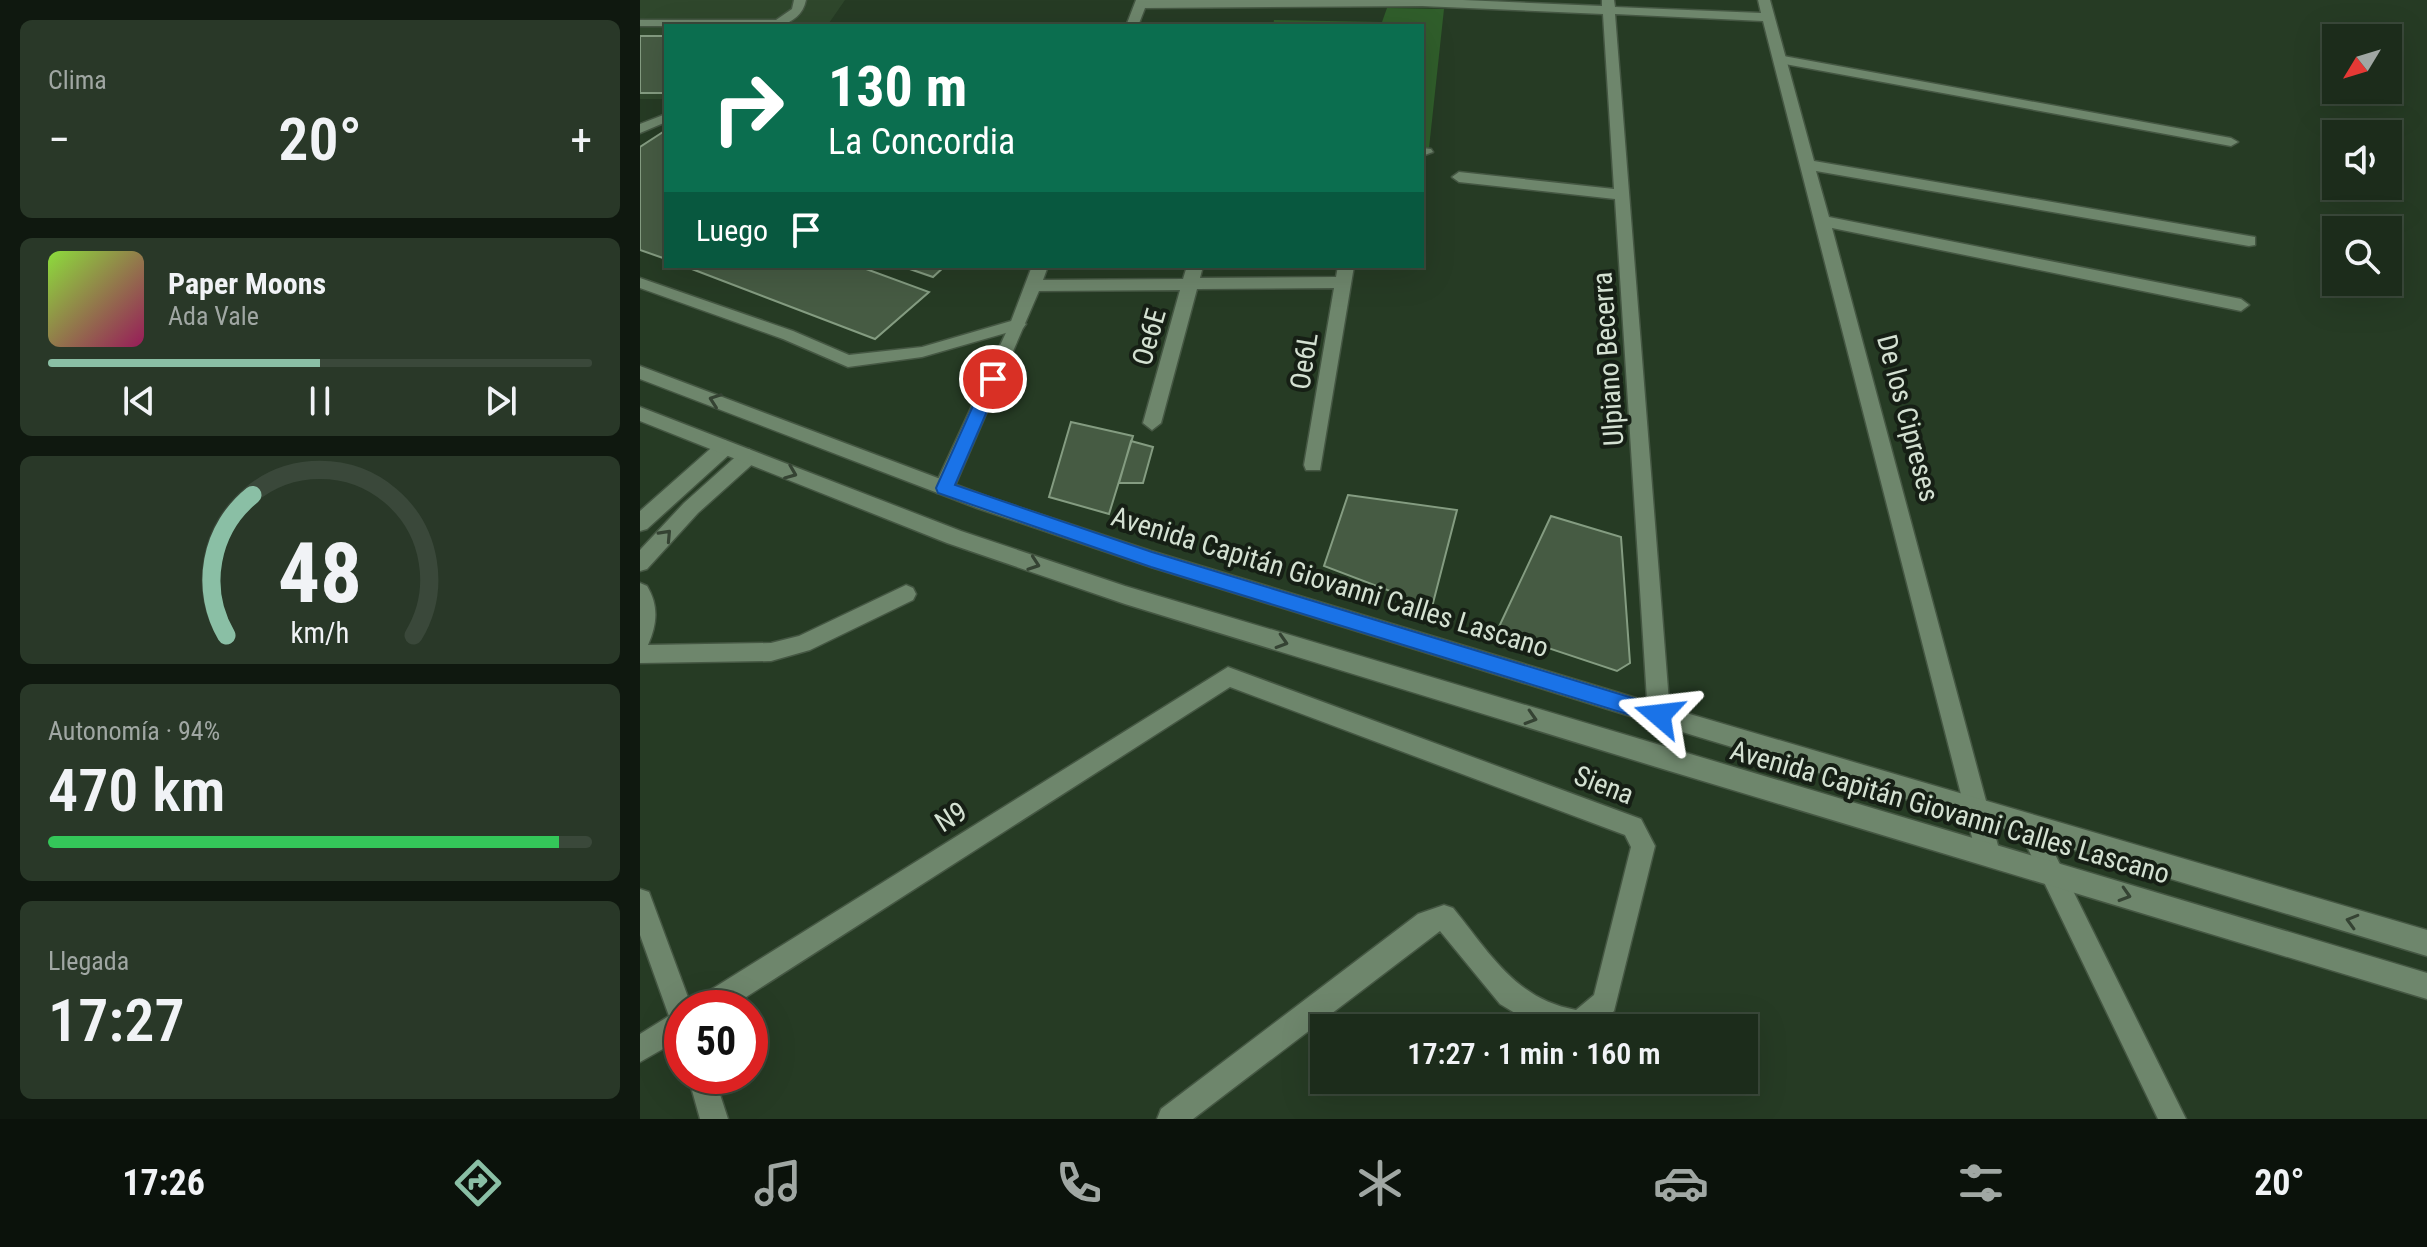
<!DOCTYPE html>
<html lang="es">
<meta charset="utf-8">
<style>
body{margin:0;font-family:"Roboto Condensed",sans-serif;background:#293828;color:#f1f3f6;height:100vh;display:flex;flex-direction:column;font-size:30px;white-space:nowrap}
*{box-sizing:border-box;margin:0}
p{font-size:26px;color:#a0a7a3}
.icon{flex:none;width:44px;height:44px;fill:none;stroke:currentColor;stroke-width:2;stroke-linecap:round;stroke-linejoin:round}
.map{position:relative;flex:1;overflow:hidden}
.drawer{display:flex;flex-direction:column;gap:20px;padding:20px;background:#0f180f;width:640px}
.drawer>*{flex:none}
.hud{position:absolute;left:24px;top:24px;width:760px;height:244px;border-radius:0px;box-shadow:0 8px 32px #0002,0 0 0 2px #3a483a;background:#0b6e4f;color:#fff;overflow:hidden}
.needle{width:52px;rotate:232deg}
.buttons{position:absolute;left:1682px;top:24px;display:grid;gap:16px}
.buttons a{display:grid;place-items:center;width:80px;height:80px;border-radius:0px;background:#1c2c1b;box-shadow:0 8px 32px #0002,0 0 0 2px #3a483a;font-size:40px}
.speed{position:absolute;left:24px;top:990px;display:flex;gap:16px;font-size:40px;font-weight:700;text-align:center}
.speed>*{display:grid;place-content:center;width:104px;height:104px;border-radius:50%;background:#1c2c1b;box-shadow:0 8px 32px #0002,0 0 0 2px #3a483a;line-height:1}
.speed .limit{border:12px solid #d22;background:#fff;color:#111}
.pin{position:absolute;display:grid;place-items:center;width:68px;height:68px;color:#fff;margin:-34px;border:4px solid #fff;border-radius:50%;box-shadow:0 2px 8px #0007}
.me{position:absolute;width:88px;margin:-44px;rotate:287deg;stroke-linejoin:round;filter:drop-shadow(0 0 6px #0008)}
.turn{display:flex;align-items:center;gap:28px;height:168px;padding:0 32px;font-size:36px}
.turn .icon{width:104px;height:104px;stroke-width:2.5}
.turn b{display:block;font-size:56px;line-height:68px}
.then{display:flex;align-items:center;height:76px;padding:0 32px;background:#0003;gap:16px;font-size:30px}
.big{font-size:60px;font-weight:600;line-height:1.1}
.drawer .tile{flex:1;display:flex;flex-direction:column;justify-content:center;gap:12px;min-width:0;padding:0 28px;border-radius:12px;background:#293828}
.drawer .dial{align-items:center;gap:0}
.dial svg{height:208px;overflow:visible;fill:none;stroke:#3a483a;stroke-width:7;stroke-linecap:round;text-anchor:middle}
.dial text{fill:#f1f3f6;stroke:none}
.song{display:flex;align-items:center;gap:24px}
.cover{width:96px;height:96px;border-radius:12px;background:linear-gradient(135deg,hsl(90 70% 55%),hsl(330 70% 35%))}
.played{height:8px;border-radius:4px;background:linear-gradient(90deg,#8abfa5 50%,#3a483a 50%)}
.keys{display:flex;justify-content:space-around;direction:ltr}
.heat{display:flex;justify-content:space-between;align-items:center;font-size:44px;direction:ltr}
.charge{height:12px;border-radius:6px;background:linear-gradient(90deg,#34c759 94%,#3a483a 0)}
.trip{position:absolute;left:670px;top:1014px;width:448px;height:80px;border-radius:0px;background:#1c2c1b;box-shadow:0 8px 32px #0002,0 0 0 2px #3a483a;font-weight:600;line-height:80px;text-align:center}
.tab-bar{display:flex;height:128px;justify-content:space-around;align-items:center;background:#0b120b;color:#a0a7a3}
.tab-bar .icon{width:56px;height:56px}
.tab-bar .active{color:#8abfa5}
.tab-bar b{font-size:36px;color:#f1f3f6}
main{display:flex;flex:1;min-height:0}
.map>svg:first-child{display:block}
.built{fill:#2f472c}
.green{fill:#305e2b}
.building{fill:#465b43;stroke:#849c81;stroke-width:2}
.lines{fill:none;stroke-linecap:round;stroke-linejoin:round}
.service-casing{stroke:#455743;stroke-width:3}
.minor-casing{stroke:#455743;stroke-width:3}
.secondary-casing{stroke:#455743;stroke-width:3}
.service{fill:#6e866c;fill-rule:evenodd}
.minor{fill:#6e866c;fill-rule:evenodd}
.secondary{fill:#6e866c;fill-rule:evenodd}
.oneway{stroke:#354333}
.route{fill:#1a73e8;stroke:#114b97;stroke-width:2}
.labels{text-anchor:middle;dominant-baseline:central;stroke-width:8;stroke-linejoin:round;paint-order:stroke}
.street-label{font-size:28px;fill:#d4e1d2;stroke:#161f15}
</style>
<main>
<section class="drawer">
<div class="tile"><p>Clima</p>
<div class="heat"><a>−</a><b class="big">20°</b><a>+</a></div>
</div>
<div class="tile">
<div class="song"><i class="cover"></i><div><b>Paper Moons</b><p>Ada Vale</p></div></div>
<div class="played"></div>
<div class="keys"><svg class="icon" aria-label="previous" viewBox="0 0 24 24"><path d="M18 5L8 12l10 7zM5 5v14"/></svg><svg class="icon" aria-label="pause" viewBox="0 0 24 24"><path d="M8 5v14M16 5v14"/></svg><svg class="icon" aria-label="next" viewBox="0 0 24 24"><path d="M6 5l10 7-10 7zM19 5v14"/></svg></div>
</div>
<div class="tile dial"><svg viewBox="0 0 100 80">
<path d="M14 69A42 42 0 1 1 86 69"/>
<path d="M14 69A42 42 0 0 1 24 15" stroke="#8abfa5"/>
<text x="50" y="56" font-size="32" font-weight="700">48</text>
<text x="50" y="72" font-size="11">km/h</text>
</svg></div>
<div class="tile"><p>Autonomía · 94%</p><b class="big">470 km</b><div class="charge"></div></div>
<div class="tile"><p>Llegada</p><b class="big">17:27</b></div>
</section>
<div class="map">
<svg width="1787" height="1119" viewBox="0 0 1787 1119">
<rect width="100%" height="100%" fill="#263b24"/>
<path class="built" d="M 0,0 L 205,0 L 187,26 L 26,26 L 26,99 L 0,99 Z"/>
<path class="green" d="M 747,8 L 804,9 L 789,148 L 782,148 L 782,26 L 633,26 L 634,20 L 742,22 Z"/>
<path class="building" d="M 0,36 L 26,36 L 26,93 L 0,93 Z
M 26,130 L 26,259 L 0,250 L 0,147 Z
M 44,266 L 218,266 L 289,292 L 235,339 Z
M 261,266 L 305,266 L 293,277 Z
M 431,422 L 493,436 L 469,514 L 409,497 Z
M 491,441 L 513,447 L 503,483 L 479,483 Z
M 708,495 L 817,510 L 792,607 L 684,566 Z
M 911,516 L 981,537 L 990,663 L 977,671 L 857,631 Z"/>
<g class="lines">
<g class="service-casing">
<path id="service" d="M 154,0 L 166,0 C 163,15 153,21 140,26 L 0,26 L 0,20 L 136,20 L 152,9 Z
M 1138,55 L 1591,138 L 1598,142 L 1591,146 L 1134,62 L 1134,56 Z
M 26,114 L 26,122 L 0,133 L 0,124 Z
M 782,148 L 791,149 L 793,152 L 782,156 Z
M 0,278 L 153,331 L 209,355 L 282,347 L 378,319 L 386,324 L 383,328 L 282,357 L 208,367 L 143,339 L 0,288 Z"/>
</g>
<g class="minor-casing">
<path id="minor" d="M 496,0 L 823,0 L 962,6 L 962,0 L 974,0 L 975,7 L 1121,13 L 1118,0 L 1130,0 L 1174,161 L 1615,237 L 1615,245 L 1609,246 L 1176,171 L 1189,217 L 1601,299 L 1609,305 L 1601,311 L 1192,228 L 1360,853 L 1356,861 L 1348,865 L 1340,861 L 1336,853 L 1123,21 L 975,14 L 1030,715 L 1027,722 L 1019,725 L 1011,722 L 1008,715 L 975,199 L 819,182 L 812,177 L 819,172 L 974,189 L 963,14 L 782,6 L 505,8 L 498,26 L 486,26 Z
M 392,266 L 408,266 L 403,280 L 543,279 L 547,266 L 563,266 L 560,278 L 696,277 L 698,266 L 714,266 L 680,470 L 666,470 L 664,465 L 694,288 L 557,289 L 521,423 L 512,430 L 503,423 L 540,290 L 399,291 L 314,488 L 311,493 L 297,493 L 294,488 L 370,324 Z
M 85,440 L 94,447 L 92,452 L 7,529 L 0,531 L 0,511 L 78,442 Z
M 109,449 L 118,456 L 116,461 L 58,513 L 7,569 L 0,571 L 0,550 L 44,503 L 102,451 Z
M 0,583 L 7,586 C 19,606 17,624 8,645 L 131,643 L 159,636 L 266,585 L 273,588 L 276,594 L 273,600 L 170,650 L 131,661 L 0,663 Z
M 588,667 L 1001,819 L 1015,846 L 974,1011 L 955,1028 L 900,1028 L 860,1004 L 800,931 L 553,1119 L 517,1119 L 521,1109 L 778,914 L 804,905 L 813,908 C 850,953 875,999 936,1010 L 954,995 L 991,847 L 985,835 L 590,687 L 89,1008 L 42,1008 L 42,1038 L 0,1062 L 0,1034 L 29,1016 L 0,935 L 0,889 L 9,892 L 52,1008 L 56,999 Z
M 1389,815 L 1397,818 L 1546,1119 L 1518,1119 L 1377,826 L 1381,818 Z
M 48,1076 L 74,1076 L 88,1119 L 60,1119 Z"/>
</g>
<g class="secondary-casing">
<path id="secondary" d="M 0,366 L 351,498 L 511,551 L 1019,705 L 1787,930 L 1787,956 L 1019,725 L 511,567 L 337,508 L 0,379 Z
M 0,407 L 321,531 L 485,586 L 1787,973 L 1787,999 L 1023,769 L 485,604 L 307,543 L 0,421 Z"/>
</g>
<use href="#service" class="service"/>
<use href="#minor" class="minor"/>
<use href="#secondary" class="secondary"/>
</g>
<defs><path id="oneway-chevron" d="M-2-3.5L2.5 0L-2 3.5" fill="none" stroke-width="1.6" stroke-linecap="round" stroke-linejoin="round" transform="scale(2)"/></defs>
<g class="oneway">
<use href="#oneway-chevron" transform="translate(75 400) rotate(-160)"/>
<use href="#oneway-chevron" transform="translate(151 473) rotate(22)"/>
<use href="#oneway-chevron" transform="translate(26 535) rotate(-47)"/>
<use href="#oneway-chevron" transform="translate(394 564) rotate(19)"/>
<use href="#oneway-chevron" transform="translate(642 642) rotate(17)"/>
<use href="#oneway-chevron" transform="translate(891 718) rotate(17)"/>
<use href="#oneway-chevron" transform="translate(1485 895) rotate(17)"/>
<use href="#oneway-chevron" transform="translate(1712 921) rotate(-164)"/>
</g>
<path class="route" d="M 353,373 L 361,379 L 315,485 L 512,552 L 1019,706 L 1026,709 L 1029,715 L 1026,721 L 1019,724 L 511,567 L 298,493 L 296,488 L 345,379 Z"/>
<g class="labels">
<g class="street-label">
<text transform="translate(509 337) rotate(-74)">Oe6E</text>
<text transform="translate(968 359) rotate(-94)">Ulpiano Becerra</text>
<text transform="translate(664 361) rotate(-81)">Oe6L</text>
<text transform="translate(1268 418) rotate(75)">De los Cipreses</text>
<text transform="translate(690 582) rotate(17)">Avenida Capitán Giovanni Calles Lascano</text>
<text transform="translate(964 785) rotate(21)">Siena</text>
<text transform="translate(1310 812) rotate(16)">Avenida Capitán Giovanni Calles Lascano</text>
<text transform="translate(311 817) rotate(-32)">N9</text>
</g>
</g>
</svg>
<div class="buttons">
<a><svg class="needle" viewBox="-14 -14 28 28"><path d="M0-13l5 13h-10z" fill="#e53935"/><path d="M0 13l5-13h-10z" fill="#a0a7a3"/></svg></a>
<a><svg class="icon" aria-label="sound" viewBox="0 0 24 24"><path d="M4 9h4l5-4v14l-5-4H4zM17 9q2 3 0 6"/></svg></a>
<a><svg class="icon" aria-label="search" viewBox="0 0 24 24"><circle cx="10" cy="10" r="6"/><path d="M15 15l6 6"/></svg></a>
</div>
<div class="speed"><div class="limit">50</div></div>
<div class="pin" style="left:353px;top:379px;background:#d93025"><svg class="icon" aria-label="arrive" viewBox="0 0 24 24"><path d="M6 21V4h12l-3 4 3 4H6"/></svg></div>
<svg class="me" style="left:1019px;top:715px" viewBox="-20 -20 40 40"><path d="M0-17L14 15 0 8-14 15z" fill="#1a73e8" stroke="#fff" stroke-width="4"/></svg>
<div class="trip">17:27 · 1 min · 160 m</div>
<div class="hud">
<div class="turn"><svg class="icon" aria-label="right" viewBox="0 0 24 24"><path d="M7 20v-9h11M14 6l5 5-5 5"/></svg><div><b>130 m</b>La Concordia</div></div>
<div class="then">Luego<svg class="icon" aria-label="arrive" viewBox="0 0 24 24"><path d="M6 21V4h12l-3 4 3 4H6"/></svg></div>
</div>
</div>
</main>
<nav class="tab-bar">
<b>17:26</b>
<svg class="icon active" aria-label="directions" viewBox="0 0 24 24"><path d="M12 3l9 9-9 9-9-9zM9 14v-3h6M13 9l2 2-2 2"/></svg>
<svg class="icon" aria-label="music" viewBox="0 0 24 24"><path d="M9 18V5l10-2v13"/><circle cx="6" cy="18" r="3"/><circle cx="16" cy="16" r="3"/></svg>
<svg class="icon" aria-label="phone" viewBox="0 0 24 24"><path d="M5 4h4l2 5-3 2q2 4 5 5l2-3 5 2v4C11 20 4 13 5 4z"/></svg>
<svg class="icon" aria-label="climate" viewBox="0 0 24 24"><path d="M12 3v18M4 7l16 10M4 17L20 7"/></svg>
<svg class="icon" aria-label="car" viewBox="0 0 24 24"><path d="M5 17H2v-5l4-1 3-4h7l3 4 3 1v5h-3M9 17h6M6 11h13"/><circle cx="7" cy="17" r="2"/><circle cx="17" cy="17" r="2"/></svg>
<svg class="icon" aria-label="filters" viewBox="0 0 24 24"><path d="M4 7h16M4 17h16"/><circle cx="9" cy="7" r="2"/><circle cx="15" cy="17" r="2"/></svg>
<b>20°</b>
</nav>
